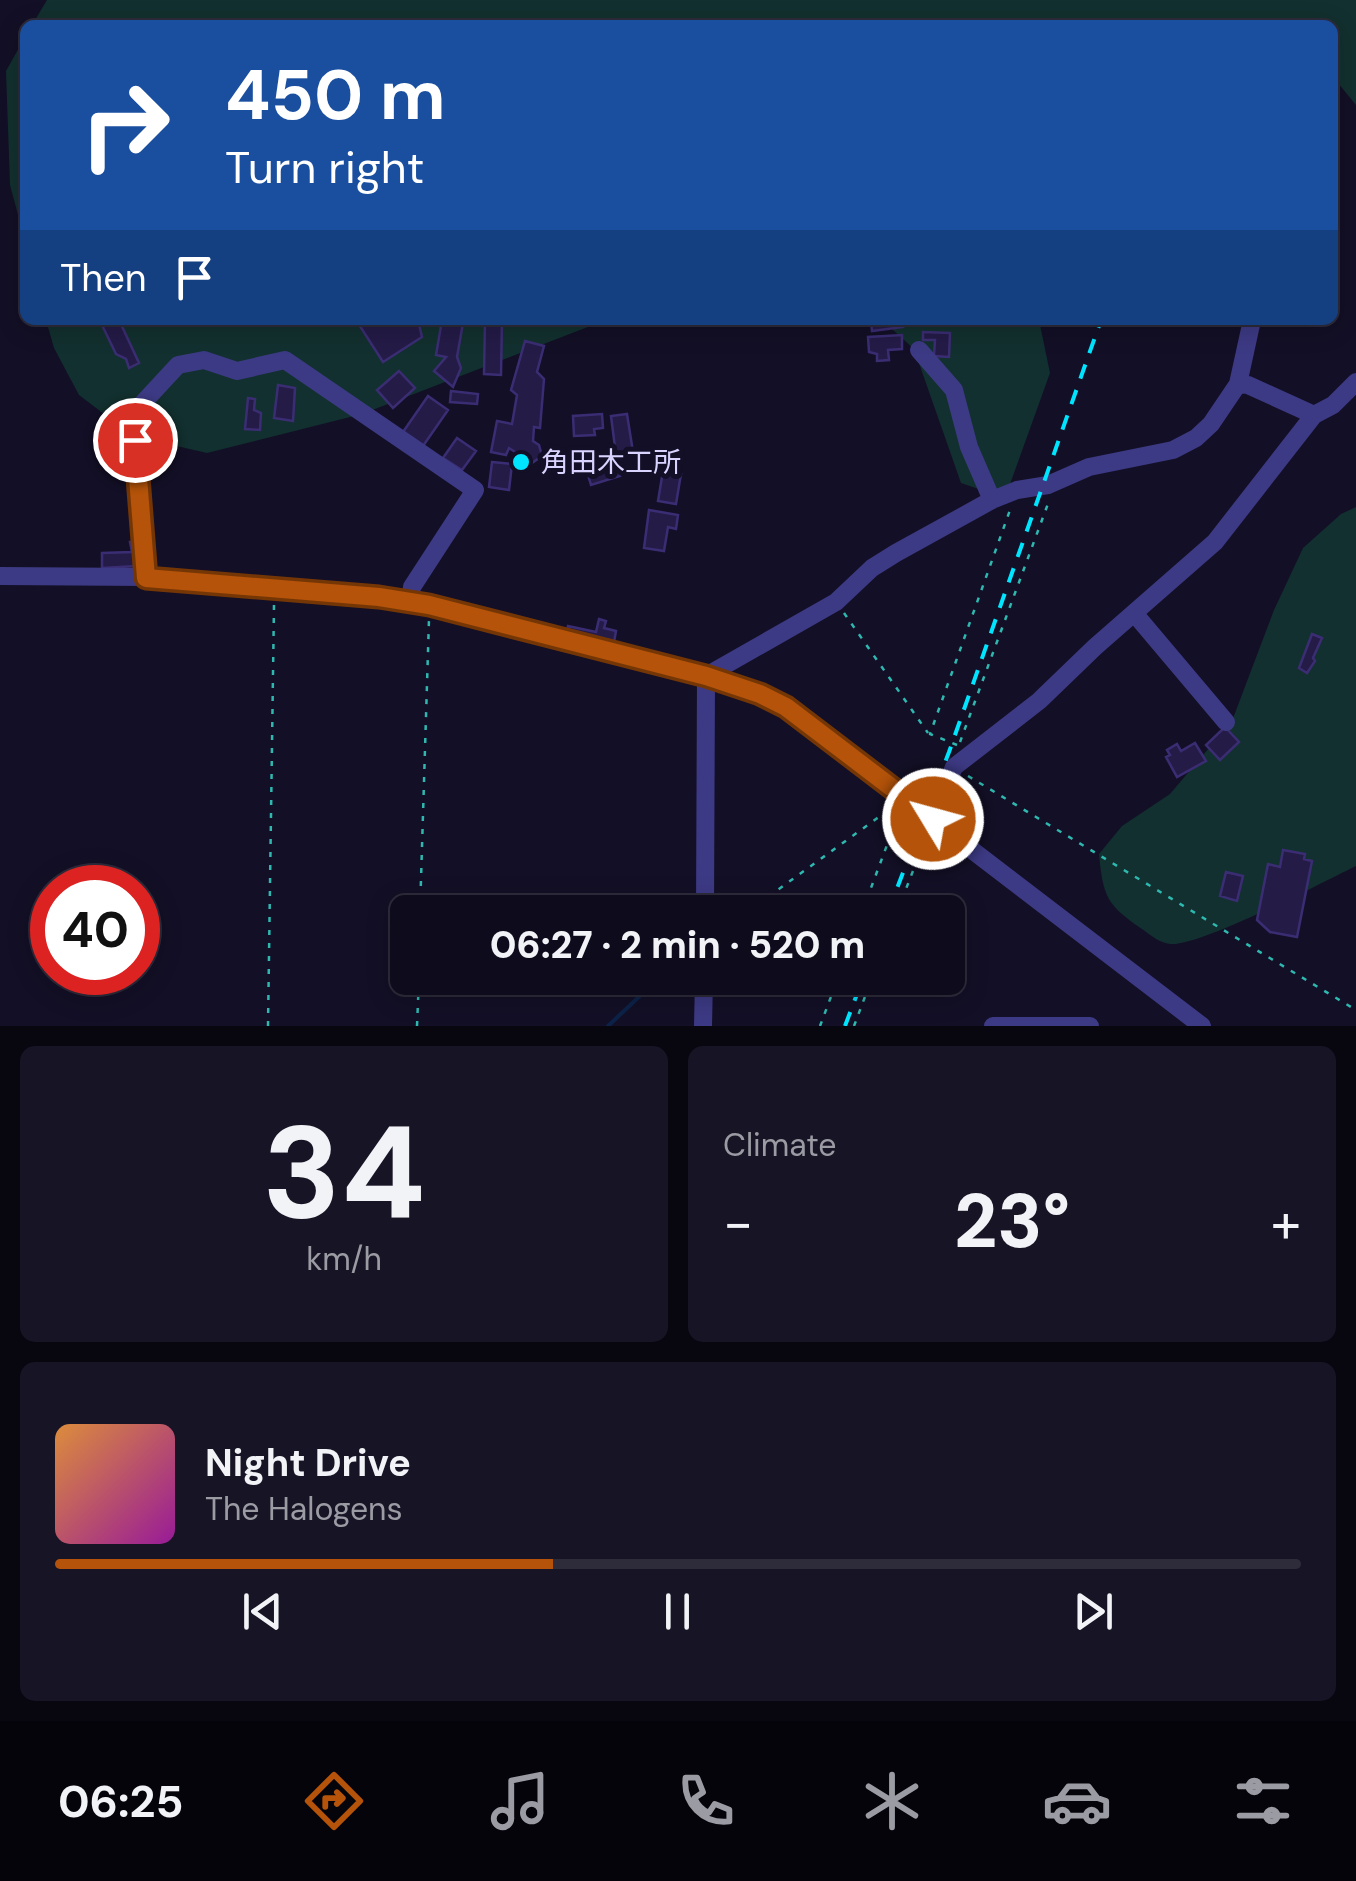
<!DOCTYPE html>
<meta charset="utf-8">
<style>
body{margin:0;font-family:"DM Sans","Noto Sans JP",sans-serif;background:#171425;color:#f1f3f6;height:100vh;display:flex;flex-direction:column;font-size:38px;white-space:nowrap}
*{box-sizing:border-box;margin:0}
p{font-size:32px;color:#9b9ba3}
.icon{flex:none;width:55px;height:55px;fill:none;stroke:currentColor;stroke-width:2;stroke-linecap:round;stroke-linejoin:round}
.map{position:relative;height:1026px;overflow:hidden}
.side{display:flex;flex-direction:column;gap:20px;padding:20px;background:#08060f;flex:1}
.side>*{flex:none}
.banner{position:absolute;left:20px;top:20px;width:1318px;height:305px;border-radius:15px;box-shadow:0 5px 25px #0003,0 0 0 2px #2e2b3b;background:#1a4fa0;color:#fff;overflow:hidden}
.speed{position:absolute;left:30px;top:865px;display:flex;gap:20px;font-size:50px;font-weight:700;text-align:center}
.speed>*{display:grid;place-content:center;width:130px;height:130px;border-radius:50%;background:#0e0b1c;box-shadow:0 5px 25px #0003,0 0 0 2px #2e2b3b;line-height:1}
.speed .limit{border:15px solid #d22;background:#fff;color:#111}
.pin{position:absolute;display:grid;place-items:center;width:85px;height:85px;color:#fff;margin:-42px;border:5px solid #fff;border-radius:50%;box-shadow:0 2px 10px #0007}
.me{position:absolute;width:110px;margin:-55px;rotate:307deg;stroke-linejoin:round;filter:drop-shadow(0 0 8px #0008)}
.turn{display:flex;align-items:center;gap:35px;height:210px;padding:0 40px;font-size:45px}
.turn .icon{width:130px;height:130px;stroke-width:2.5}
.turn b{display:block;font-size:70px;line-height:85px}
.then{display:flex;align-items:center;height:95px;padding:0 40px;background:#0003;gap:20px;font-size:38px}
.big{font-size:75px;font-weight:800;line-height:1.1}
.side .card{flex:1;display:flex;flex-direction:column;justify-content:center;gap:15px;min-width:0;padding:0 35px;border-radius:15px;background:#171425}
.side .dial{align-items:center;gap:0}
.dial b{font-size:130px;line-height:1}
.song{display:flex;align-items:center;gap:30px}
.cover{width:120px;height:120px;border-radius:15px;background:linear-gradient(135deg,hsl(30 70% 55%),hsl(300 70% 35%))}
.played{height:10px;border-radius:5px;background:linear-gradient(90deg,#b45309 40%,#2e2b3b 40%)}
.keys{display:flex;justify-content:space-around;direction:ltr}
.heat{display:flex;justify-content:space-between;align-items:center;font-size:55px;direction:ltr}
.side .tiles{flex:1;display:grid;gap:20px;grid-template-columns:1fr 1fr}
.card:last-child{grid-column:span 2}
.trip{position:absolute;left:390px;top:895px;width:575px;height:100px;border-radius:15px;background:#0e0b1c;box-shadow:0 5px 25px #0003,0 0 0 2px #2e2b3b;font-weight:800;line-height:100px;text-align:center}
.dock{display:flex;height:160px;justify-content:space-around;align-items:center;background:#06040b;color:#9b9ba3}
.dock .icon{width:70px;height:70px}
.dock .current{color:#b45309}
.dock b{font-size:45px;color:#f1f3f6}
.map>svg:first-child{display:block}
.green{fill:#12302f}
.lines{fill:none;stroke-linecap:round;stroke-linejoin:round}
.stream{stroke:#0c2248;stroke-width:4}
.building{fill:#241b47;stroke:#3b2d73;stroke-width:2.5}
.path{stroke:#2fb8b0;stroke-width:2.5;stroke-dasharray:5 8;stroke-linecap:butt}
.minor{stroke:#3d3a85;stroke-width:18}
.rail{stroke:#00e5ff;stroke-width:4;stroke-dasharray:15 12;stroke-linecap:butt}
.route-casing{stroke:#753606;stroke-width:25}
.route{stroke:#b45309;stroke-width:18}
.poi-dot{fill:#00e5ff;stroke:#130f26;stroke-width:4}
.labels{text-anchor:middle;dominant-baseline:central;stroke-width:10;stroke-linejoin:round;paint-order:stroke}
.poi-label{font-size:28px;fill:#d9d4ff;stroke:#130f26;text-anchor:start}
</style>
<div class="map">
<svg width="1356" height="1026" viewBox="0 0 1356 1026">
<rect width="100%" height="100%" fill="#130f26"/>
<path class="green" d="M 47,0 L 1356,0 L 1356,105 L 1333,77 L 1332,25 L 1252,25 L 1245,21 L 1235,25 L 32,25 Z
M 25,37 L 25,241 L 10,185 L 6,71 Z
M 46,320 L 606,320 L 362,414 L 207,453 L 133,436 L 79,395 L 54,348 Z
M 882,320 L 1039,320 L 1050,373 L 1005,498 L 961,483 L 914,349 Z
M 1356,507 L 1356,866 C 1323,882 1199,947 1170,944 C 1160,943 1150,935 1142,929 C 1107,905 1103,897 1099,854 L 1122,826 L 1170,794 L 1232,721 L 1274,610 L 1303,548 L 1341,514 Z"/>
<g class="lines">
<path class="stream" d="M 608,1026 L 659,978"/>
</g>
<path class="building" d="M 108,320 L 119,320 L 139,363 L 129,368 L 126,359 L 116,354 L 101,323 Z
M 356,320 L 418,320 L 422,337 L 383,362 Z
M 442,320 L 463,323 L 457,357 L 461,368 L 453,387 L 434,371 L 446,357 L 436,355 Z
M 485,320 L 502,320 L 501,375 L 484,374 Z
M 871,320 L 902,320 L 903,327 L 872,331 Z
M 923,332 L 950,333 L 949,357 L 934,356 L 935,340 L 923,340 Z
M 902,335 L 902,349 L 888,350 L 889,360 L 877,361 L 877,354 L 869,352 L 868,337 Z
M 525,341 L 544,346 L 537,372 L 544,379 L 540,428 L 534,427 L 533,441 L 539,445 L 542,456 L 532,463 L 509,448 L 506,455 L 491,452 L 497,421 L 512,424 L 517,395 L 511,390 Z
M 399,371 L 415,388 L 393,408 L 377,390 Z
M 278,385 L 295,388 L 293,421 L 274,418 Z
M 451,391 L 478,394 L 477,404 L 450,402 Z
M 428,396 L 448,410 L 423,446 L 403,432 Z
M 248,398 L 255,399 L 254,410 L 261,413 L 260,430 L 245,429 Z
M 602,414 L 603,428 L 594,429 L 595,435 L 574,436 L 573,416 Z
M 627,414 L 633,452 L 616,455 L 611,416 Z
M 125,420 L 128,436 L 108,438 L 104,422 Z
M 457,438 L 476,451 L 462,470 L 443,458 Z
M 614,456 L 620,476 L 591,485 L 585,465 Z
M 492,462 L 512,464 L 509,490 L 489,487 Z
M 663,471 L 681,474 L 676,504 L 658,501 Z
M 649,510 L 678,515 L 676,529 L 668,527 L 664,551 L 644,548 Z
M 130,542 L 137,542 L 137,566 L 102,568 L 102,553 L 132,552 Z
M 599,619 L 606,621 L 604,628 L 616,631 L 613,648 L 566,637 L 568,626 L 596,632 Z
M 1312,634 L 1322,638 L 1313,658 L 1315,661 L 1307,673 L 1299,668 Z
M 1225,727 L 1239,742 L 1220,760 L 1206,745 Z
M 1195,743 L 1206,761 L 1177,777 L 1166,757 L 1170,755 L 1167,750 L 1177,744 L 1181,751 Z
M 1283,850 L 1305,854 L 1304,859 L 1312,861 L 1297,937 L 1270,932 L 1257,920 L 1268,864 L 1280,867 Z
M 1226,872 L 1243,876 L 1237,901 L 1220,896 Z"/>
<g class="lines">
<path class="path" d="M 844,613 L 928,733
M 960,742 L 1049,501
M 957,745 L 930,734 L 1010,510
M 968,776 L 1356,1010
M 420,912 L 429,619
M 747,912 L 883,814 L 895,810
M 862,912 L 899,813
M 897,912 L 927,835
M 268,1026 L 274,604
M 417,1026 L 419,978
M 820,1026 L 838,978
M 854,1026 L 872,978"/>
<path class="minor" d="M 919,350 L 954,390 L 969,447 L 992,500
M 1238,384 L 1248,385 L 1314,415 L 1333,405 L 1356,382
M 0,576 L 147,577 L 379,597 L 429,605 L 706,676 L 760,694 L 785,707 L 1202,1026
M 147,577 L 135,440 L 140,406 L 178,365 L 204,360 L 237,371 L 285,360 L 475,490 L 412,587 L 410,602
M 1134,613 L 1226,722
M 933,819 L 954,767 L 1039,701 L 1095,647 L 1215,542 L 1314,415
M 705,912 L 706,676 L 836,602 L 872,568 L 896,553 L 992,500 L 1017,490 L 1048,485 L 1089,467 L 1173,450 L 1196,438 L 1211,424 L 1238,384 L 1252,320
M 703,1026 L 704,978
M 993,1026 L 1090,1026"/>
<path class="rail" d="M 888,912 L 949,752 L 1101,320
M 845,1026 L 863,978"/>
</g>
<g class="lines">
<g class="route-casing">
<path id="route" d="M 135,440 L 146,578 L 379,597 L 429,605 L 706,676 L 760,694 L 786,707 L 933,819"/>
</g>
<use href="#route" class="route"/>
</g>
<circle class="poi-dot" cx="521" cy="462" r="10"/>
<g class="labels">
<g class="poi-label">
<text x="541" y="462">角田木工所</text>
</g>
</g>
</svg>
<div class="speed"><div class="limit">40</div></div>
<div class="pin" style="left:135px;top:440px;background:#d93025"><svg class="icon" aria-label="arrive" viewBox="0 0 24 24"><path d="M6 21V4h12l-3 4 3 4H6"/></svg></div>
<svg class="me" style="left:933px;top:819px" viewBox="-20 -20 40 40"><circle r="17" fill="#b45309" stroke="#fff" stroke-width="3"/><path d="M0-11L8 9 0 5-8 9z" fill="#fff"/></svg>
<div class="trip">06:27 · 2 min · 520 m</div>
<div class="banner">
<div class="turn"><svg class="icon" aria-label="right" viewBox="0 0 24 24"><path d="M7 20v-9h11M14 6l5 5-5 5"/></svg><div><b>450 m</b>Turn right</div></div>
<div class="then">Then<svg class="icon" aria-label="arrive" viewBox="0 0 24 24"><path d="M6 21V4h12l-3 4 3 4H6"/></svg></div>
</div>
</div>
<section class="side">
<div class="tiles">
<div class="card dial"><b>34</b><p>km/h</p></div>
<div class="card"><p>Climate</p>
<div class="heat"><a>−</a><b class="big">23°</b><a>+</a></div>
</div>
<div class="card">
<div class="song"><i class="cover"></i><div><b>Night Drive</b><p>The Halogens</p></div></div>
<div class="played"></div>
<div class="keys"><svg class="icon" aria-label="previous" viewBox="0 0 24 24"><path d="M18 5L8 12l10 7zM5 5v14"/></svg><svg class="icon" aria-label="pause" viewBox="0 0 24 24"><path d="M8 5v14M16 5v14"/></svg><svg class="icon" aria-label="next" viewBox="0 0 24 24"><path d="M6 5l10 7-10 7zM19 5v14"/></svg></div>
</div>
</div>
</section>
<nav class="dock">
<b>06:25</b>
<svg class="icon current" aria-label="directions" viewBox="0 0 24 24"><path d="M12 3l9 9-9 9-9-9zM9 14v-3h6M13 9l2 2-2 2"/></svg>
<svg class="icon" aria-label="music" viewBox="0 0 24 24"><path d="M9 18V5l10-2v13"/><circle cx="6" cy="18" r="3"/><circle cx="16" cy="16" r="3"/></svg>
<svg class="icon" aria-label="phone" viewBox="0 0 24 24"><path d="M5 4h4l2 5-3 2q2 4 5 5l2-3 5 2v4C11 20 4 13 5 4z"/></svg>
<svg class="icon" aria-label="climate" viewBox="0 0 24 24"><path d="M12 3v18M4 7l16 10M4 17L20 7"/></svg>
<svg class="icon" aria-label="car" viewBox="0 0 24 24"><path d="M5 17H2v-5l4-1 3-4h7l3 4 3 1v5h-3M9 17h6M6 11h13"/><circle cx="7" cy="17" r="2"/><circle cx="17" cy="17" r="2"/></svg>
<svg class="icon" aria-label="filters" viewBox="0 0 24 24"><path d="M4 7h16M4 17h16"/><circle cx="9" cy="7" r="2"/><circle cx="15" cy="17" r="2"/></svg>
</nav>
